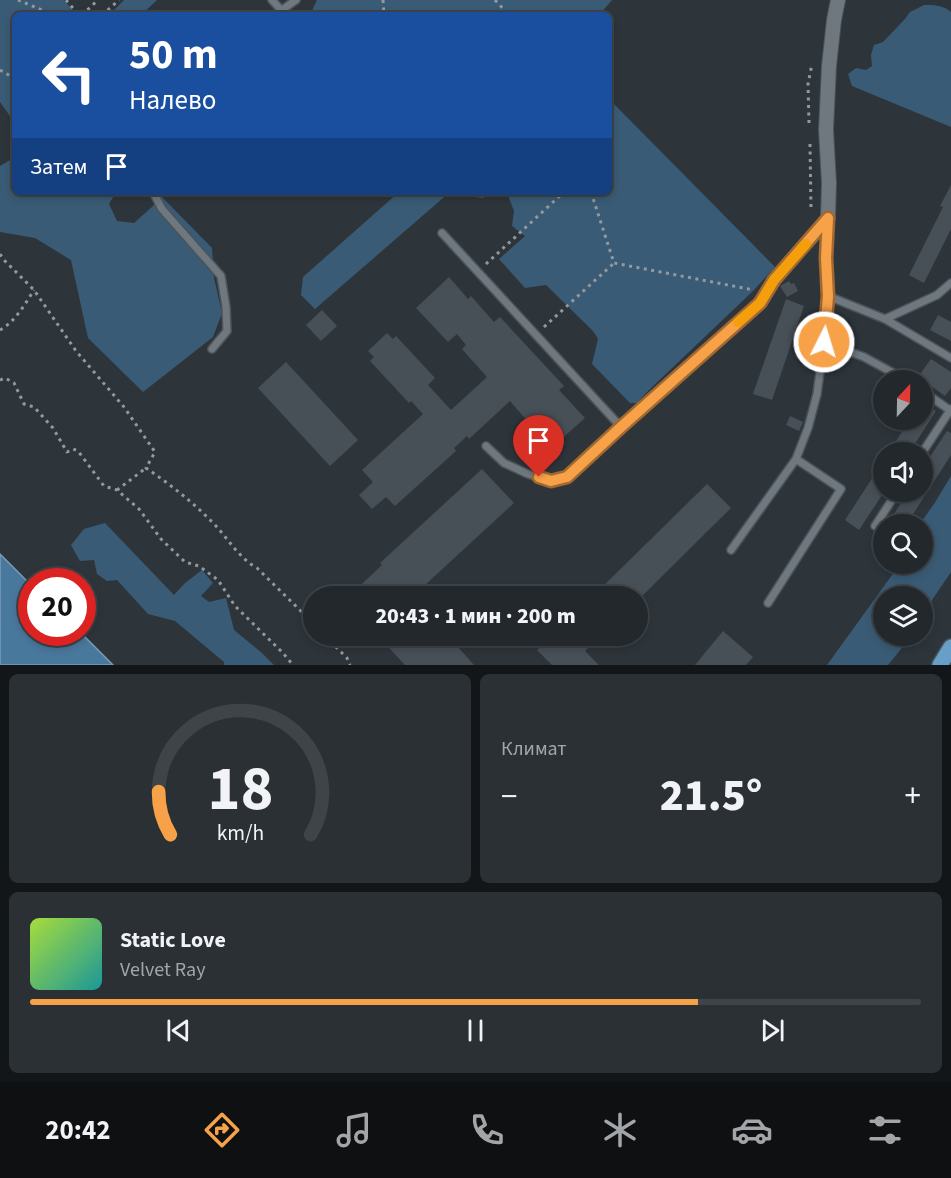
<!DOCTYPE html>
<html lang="ru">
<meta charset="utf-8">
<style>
body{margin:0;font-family:"Source Sans 3",sans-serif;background:#2a3034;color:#f1f3f6;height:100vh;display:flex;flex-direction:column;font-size:22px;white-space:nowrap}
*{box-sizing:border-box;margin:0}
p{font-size:20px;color:#a2a6a9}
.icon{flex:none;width:33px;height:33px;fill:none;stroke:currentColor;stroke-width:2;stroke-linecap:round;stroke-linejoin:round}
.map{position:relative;height:665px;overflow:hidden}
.sheet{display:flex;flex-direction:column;gap:9px;padding:9px;background:#131618;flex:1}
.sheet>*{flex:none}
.banner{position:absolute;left:12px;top:12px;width:600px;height:183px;border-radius:9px;box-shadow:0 3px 9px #0003,0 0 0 2px #3f4448;background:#1a4fa0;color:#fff;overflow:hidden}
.needle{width:39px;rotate:22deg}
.buttons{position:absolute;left:873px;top:370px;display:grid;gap:12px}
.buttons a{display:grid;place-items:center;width:60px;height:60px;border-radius:50%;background:#22282c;box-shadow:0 3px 9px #0003,0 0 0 2px #3f4448;font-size:30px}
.speed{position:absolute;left:18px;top:568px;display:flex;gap:12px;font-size:30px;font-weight:700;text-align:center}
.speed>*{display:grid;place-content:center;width:78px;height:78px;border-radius:50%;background:#22282c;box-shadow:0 3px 9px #0003,0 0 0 2px #3f4448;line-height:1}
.speed .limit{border:9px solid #d22;background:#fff;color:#111}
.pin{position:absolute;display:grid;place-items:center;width:51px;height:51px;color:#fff;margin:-62px -26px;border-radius:50% 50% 50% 0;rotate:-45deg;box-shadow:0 0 6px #0007}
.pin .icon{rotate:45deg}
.me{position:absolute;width:66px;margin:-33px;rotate:5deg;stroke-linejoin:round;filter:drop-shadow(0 0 4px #0008)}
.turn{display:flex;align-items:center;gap:21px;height:126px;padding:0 18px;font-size:27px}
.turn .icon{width:78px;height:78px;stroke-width:2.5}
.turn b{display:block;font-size:42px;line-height:51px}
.then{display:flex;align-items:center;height:57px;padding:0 18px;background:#0003;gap:12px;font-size:22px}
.big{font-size:45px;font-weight:800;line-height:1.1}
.sheet .widget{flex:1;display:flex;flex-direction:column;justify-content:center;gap:9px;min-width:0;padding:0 21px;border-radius:9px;background:#2a3034}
.sheet .dial{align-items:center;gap:0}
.dial svg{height:156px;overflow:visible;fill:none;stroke:#3f4448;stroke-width:7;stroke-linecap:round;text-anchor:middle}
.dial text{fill:#f1f3f6;stroke:none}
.song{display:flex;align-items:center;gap:18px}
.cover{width:72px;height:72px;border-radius:9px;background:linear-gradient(135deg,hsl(80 70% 55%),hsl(180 70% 35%))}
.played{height:6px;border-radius:3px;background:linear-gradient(90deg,#f7a149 75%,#3f4448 75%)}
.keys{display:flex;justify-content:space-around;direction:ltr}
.heat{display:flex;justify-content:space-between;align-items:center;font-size:33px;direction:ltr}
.sheet .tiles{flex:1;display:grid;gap:9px;grid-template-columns:1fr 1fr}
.widget:last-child{grid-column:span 2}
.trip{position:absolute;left:303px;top:586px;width:345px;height:60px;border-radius:30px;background:#22282c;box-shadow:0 3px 9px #0003,0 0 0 2px #3f4448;font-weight:800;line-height:60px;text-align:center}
.dock{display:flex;height:96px;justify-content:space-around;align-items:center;background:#0e1012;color:#a2a6a9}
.dock .icon{width:42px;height:42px}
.dock .current{color:#f7a149}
.dock b{font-size:27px;color:#f1f3f6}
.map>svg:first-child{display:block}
.green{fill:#3a5b75}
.water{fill:#49789d;stroke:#799cb7;stroke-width:1.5}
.building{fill:#485057}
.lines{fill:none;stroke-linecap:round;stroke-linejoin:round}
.lane-casing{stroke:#4c5359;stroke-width:10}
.street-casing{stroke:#4c5359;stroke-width:16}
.primary-casing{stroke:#4c5359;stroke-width:18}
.path{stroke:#93999e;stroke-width:3;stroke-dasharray:3 4.5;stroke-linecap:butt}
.lane{stroke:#6f787f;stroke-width:7}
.street{stroke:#6f787f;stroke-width:14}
.primary{stroke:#689fc9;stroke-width:15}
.route-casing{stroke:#a1692f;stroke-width:15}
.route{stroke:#f7a149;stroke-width:10}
.slow{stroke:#f59e0b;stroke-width:10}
</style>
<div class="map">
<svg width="951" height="665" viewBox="0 0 951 665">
<rect width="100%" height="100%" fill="#2d353b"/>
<path class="green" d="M 0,0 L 64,0 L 77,15 L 15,15 L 15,123 L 0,102 Z
M 124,0 L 157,0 L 141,15 L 109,15 Z
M 317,0 L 612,0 L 599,15 L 310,15 Z
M 924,5 C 933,5 944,5 951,12 L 951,127 L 852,86 L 848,74 L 856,68 L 866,70 L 872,66 L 871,55 L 874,45 L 883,42 L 905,19 L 910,12 Z
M 609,99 L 775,267 L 753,291 L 649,390 L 637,403 L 630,403 L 592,364 L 598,339 L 593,331 L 546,285 L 525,288 L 499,259 L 525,236 L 512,226 L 514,211 L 507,193 L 492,192 L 483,198 L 474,197 L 470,192 L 609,192 Z
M 15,157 L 15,192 L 116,192 L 109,204 L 117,221 L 134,223 L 153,206 L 160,195 L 212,248 L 214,278 L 222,313 L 213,337 L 143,392 L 88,338 L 71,260 L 35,238 L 0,232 L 0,166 Z
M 399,192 L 450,192 L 315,309 L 301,295 L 303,277 Z
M 951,476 L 951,572 L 932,600 L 928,624 L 923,626 L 922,597 L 884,597 L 884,636 L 904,636 L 901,649 L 888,665 L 827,665 L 900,564 L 922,564 L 922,525 L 919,525 L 934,504 Z
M 105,523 L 174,595 L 185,583 L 202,570 L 213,583 L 201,596 L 209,602 L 226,598 L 234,630 L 262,653 L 274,665 L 224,665 L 224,662 L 175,621 L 148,614 L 117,580 L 107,581 L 97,574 L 94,560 L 80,561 L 71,545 L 84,529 Z"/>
<path class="water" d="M 0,554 L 31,585 L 32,633 L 81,633 L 113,665 L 0,665 Z"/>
<path class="building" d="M 951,185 L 951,229 L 924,283 L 909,275 L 943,207 L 940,206 Z
M 449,277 L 468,299 L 471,296 L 494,322 L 500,317 L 564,386 L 559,390 L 585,418 L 558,442 L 535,418 L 529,423 L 510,401 L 469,439 L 467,436 L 454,448 L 456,451 L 395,506 L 386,497 L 372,509 L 359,495 L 373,482 L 362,470 L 423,414 L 411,401 L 409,403 L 370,361 L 374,357 L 368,351 L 387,333 L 393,339 L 396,336 L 435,378 L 428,385 L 451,410 L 487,377 L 462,349 L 466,345 L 457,334 L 448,342 L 416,308 Z
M 789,281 L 791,284 L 794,283 L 798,291 L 787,297 L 780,286 Z
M 786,299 L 804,306 L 772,400 L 753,394 Z
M 322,310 L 337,326 L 321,341 L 306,325 Z
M 938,315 L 951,322 L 951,341 L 930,330 Z
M 931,359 L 951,372 L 951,388 L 945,396 L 918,377 Z
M 286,362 L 358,440 L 330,466 L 258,388 Z
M 922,403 L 936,411 L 909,453 L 888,453 L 910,420 L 922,420 Z
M 790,416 L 803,422 L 799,431 L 786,425 Z
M 947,431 L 951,433 L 951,455 L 906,525 L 887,525 L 908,492 L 922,492 L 922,469 Z
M 884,460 L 884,492 L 859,530 L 845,520 Z
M 482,469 L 514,503 L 412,597 L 348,597 L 382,565 L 380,563 Z
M 707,484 L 731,508 L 638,600 L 638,597 L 592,597 Z
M 723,631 L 753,657 L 746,665 L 695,665 Z
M 378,636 L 448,636 L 474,665 L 405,665 Z
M 552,636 L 600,636 L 585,651 L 599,665 L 552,665 L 537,650 Z"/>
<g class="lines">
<g class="lane-casing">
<path id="lane" d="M 272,0 L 281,10
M 275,15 L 296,0
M 153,192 L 162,209 L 221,276 L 226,307 L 227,331 L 212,349
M 442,233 L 621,427
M 828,296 L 885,319 L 951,358
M 885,319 L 937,295 L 951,283
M 824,342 L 864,357 L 908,381
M 922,391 L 950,410
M 486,446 L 504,463 L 528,474 L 551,481 L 567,478 L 621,427 L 760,303 L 774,280 L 828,218
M 922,453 L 951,409
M 875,526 L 897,492
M 731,550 L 796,459 L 808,428 L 817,394 L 824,342 L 828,296 L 826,258 L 828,218
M 768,603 L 841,489 L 796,459"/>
</g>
<g class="street-casing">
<path id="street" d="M 828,218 L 829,183 L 826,130 L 829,66 L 834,20 L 838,0"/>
</g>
<g class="primary-casing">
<path id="primary" d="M 940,665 L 951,647"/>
</g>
<path class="path" d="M 18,0 L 54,15
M 66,0 L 79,15
M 383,0 L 384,15
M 495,0 L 509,15
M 82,15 L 98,0
M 102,15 L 119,0
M 0,70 L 14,78
M 809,123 L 808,84 L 812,64
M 810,144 L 811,210
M 591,192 L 614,263 L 754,290
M 0,254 L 4,260 L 34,290 L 76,351 L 124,407 L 155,452 L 146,468 C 171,485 194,503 215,525 C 229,540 239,558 257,568 L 314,624
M 486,264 L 564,192
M 544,327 L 614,263
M 0,330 C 15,322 25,304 34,290
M 0,380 L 5,378 L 14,383 L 24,404 L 34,407 L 53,428 L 67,452 L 73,449 L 78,451 L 104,486 L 117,490 L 139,509 L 161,539 L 185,562 L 199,566 L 218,580 L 235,606 L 283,653 L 293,665
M 117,490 L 146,468
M 325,636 L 347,658 L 350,665"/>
<use href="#lane" class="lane"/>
<use href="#street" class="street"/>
<use href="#primary" class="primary"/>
</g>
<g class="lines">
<g class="route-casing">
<path id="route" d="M 539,477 L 551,481 L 567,477 L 621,427 L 760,303 L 774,280 L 828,218 L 826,258 L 828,296 L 824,342"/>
</g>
<use href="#route" class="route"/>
<path class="slow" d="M 738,322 L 760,303 L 774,280 L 806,244"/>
</g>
</svg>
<div class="buttons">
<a><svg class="needle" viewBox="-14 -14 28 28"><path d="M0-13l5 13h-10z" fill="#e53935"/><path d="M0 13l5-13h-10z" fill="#a2a6a9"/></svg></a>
<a><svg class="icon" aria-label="sound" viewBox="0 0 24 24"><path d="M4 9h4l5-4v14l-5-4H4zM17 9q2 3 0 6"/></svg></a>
<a><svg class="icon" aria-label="search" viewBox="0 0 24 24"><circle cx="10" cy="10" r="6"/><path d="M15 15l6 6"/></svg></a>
<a><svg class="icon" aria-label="layers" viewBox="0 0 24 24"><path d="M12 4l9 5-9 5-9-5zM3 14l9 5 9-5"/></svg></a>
</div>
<div class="speed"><div class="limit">20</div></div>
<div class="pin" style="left:539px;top:477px;background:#d93025"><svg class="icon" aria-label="arrive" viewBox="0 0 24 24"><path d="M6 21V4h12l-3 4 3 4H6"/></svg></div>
<svg class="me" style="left:824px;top:342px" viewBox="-20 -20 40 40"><circle r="17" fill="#f7a149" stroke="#fff" stroke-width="3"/><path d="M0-11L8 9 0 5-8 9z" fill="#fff"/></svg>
<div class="trip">20:43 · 1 мин · 200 m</div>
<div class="banner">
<div class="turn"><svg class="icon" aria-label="left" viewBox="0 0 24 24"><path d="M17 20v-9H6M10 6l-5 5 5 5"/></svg><div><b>50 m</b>Налево</div></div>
<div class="then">Затем<svg class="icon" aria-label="arrive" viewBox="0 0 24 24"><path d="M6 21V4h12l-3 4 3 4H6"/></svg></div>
</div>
</div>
<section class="sheet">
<div class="tiles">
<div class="widget dial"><svg viewBox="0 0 100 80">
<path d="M14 69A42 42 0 1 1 86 69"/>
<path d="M14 69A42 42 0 0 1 8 47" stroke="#f7a149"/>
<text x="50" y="56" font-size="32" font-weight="700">18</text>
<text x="50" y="72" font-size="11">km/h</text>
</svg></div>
<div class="widget"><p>Климат</p>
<div class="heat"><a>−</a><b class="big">21.5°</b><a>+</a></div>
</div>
<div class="widget">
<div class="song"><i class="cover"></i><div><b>Static Love</b><p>Velvet Ray</p></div></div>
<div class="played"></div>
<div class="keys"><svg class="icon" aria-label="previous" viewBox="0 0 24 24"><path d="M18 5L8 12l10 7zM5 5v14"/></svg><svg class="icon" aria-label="pause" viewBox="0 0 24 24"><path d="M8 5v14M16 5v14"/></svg><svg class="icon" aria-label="next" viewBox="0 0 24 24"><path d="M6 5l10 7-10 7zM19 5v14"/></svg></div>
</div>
</div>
</section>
<nav class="dock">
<b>20:42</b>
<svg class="icon current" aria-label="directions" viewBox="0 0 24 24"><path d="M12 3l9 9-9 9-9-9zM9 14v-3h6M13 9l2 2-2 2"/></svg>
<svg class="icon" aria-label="music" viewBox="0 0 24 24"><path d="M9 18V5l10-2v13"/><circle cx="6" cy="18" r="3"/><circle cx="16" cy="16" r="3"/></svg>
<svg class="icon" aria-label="phone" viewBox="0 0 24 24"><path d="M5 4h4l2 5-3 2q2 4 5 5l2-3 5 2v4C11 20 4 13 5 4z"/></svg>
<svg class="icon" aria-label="climate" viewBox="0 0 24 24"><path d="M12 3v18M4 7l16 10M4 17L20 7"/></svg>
<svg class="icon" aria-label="car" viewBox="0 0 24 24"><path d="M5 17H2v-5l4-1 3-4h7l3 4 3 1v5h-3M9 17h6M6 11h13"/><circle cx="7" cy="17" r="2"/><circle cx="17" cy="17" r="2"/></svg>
<svg class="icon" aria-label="filters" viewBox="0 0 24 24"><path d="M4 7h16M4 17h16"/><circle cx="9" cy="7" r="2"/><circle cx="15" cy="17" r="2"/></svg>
</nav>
